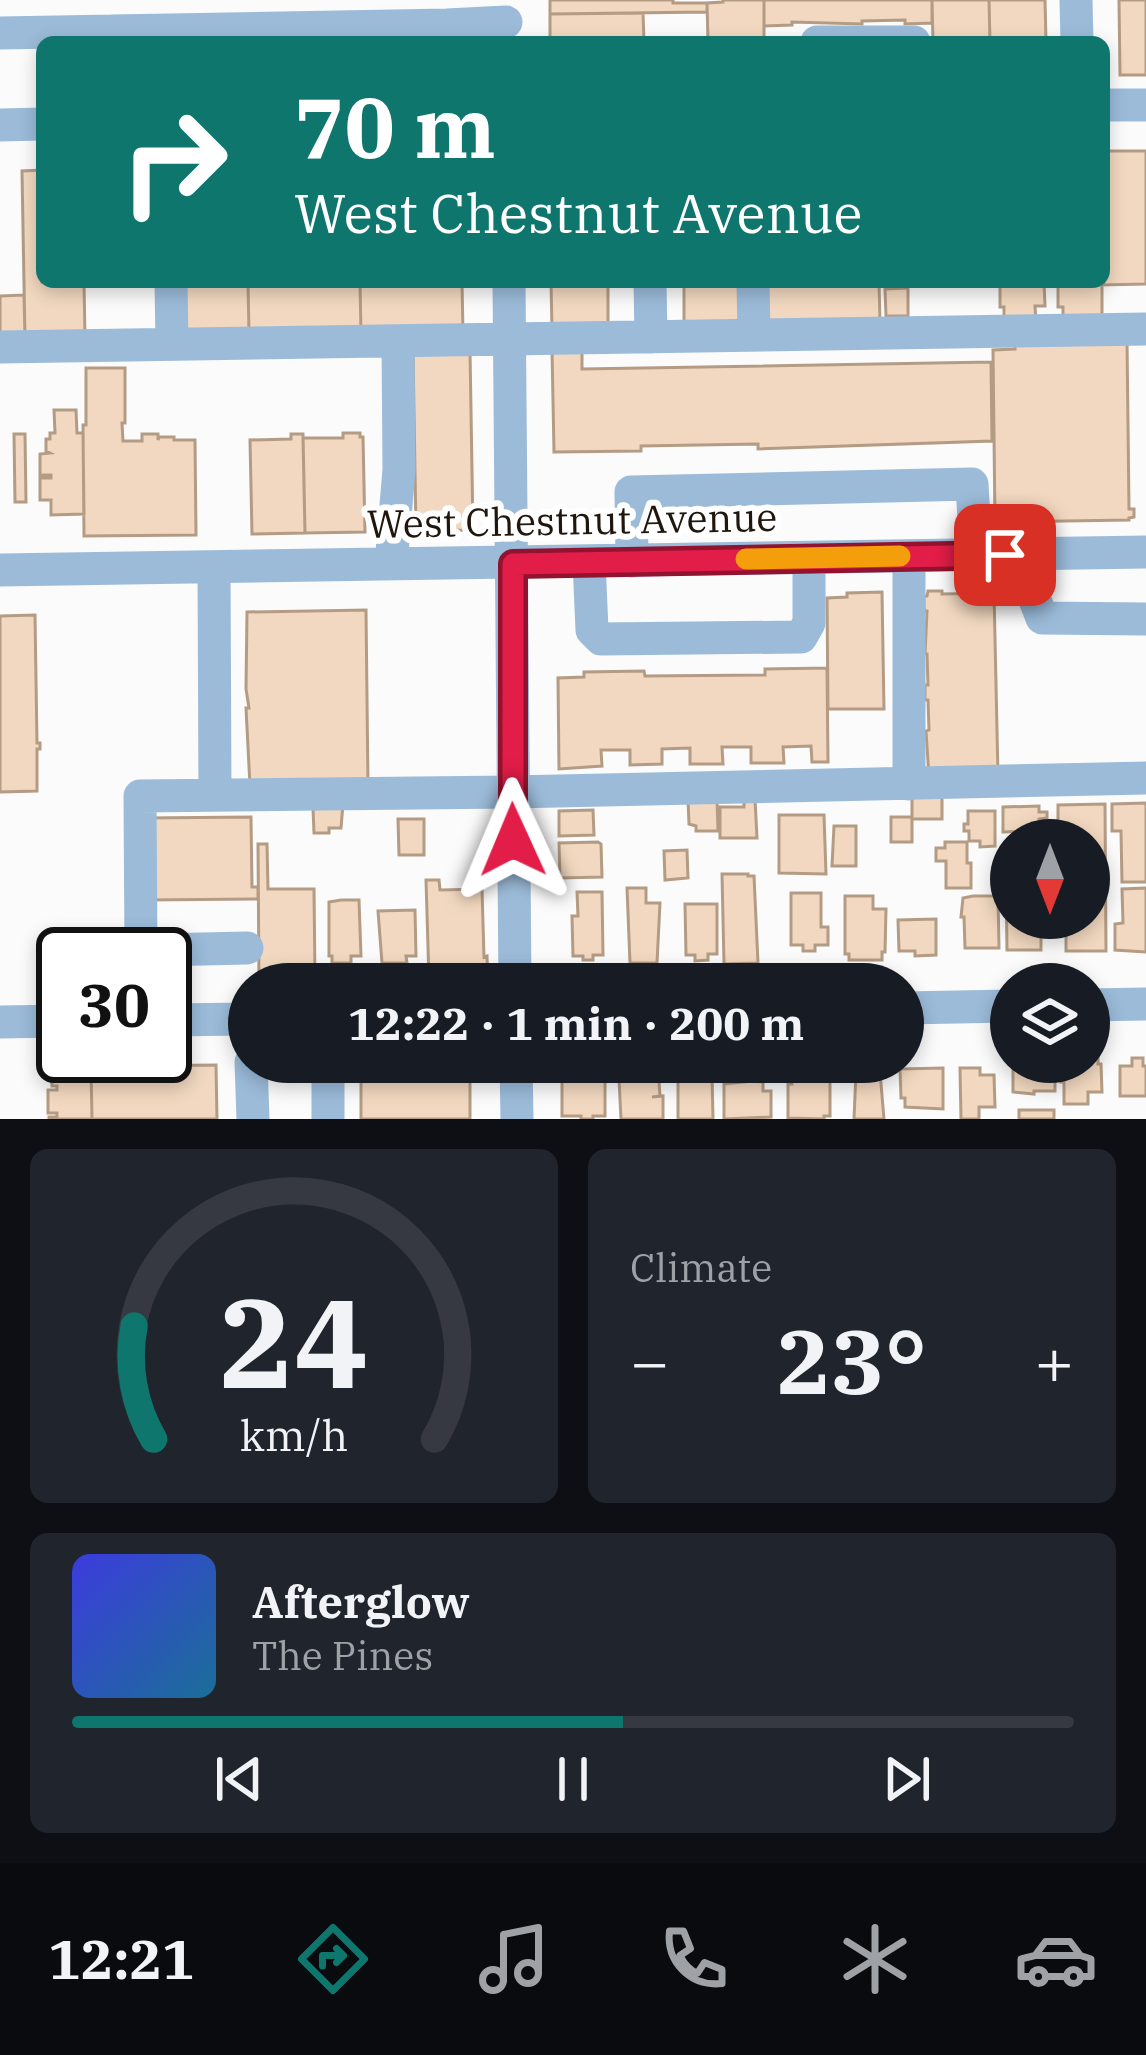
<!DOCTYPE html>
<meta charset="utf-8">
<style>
body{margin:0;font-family:"IBM Plex Serif",serif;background:#20242c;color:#f1f3f6;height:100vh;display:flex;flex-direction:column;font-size:45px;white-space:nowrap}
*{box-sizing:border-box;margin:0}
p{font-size:39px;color:#9ea1a6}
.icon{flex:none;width:66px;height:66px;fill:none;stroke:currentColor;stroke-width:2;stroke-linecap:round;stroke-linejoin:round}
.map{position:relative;height:1119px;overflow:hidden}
.side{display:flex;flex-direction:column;gap:30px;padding:30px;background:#0d0f14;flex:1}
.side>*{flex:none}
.banner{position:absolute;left:36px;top:36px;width:1074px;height:252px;border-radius:18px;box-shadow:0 6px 18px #0003;background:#0f766e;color:#fff;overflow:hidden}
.needle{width:78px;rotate:180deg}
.tools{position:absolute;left:990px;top:819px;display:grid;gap:24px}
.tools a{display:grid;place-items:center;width:120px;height:120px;border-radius:50%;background:#171b24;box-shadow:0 6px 18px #0003;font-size:60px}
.speed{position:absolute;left:36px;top:927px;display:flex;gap:24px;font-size:60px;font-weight:700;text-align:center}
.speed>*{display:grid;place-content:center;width:156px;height:156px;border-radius:50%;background:#171b24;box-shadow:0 6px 18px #0003;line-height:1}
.speed .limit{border:6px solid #111;border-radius:18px;background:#fff;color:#111}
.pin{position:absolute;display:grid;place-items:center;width:102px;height:102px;color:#fff;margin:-51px;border-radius:24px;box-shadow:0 6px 18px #0006}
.me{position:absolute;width:132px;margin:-66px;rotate:359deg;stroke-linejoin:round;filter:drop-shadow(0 0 9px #0008)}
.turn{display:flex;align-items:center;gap:42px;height:252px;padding:0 60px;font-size:54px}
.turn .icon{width:156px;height:156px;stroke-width:2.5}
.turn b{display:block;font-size:84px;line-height:102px}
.big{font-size:90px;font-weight:700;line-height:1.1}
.side .tile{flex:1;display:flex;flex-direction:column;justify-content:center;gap:18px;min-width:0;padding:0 42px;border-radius:18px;background:#20242c}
.side .dial{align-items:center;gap:0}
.dial svg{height:312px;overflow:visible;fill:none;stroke:#363941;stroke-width:7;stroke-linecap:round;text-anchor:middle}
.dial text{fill:#f1f3f6;stroke:none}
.song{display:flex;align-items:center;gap:36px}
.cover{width:144px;height:144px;border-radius:18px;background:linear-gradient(135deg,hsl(240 70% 55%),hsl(200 70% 35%))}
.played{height:12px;border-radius:6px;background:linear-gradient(90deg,#0f766e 55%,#363941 55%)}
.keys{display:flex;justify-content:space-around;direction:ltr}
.heat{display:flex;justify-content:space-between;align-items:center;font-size:66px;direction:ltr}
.side .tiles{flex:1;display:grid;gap:30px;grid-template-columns:1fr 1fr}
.tile:last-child{grid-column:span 2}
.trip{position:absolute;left:228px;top:963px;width:696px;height:120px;border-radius:60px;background:#171b24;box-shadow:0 6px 18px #0003;font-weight:700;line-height:120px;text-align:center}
.dock{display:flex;height:192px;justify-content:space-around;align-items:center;background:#090b0e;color:#9ea1a6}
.dock .icon{width:84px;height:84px}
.dock .active{color:#0f766e}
.dock b{font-size:54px;color:#f1f3f6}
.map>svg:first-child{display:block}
.building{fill:#f2d8c0;stroke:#b39b84;stroke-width:3}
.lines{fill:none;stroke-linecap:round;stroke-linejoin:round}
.minor{stroke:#9bbbd9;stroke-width:33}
.route-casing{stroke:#92132f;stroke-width:30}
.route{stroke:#e11d48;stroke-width:21}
.slow{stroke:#f59e0b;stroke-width:21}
.labels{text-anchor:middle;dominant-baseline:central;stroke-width:12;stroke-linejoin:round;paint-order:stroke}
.street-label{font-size:39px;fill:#1f160d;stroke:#fff}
</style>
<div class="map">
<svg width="1146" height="1119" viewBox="0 0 1146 1119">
<rect width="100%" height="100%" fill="#fbfbfb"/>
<path class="building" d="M 550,0 L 673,0 L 673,3 L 707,3 L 707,12 L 550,14 Z
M 723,0 L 764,0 L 764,42 L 708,42 L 707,3 L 723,2 Z
M 764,0 L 932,0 L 932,23 L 905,24 L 905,20 L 862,21 L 862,24 L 792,22 L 792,25 L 764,26 Z
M 932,0 L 989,0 L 990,42 L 933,42 Z
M 989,0 L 1045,0 L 1046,42 L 990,42 Z
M 1119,0 L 1146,0 L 1146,75 L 1120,75 Z
M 643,13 L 644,42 L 550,42 L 550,14 Z
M 1104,151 L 1146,151 L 1146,284 L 1102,285 L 1104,282 Z
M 42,170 L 42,282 L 84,282 L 85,338 L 25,339 L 22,171 Z
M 180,282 L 248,282 L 249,335 L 181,336 Z
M 248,282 L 360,282 L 361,334 L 249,335 Z
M 360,282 L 462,282 L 463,333 L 361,334 Z
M 551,282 L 608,282 L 608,328 L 552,329 Z
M 684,282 L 740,282 L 740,326 L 684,327 Z
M 767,282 L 879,282 L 880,322 L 767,324 Z
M 1000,282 L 1044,282 L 1045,306 L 1035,306 L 1036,321 L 1004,321 L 1004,307 L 1000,307 Z
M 1058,282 L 1102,282 L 1102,320 L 1063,321 L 1063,307 L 1058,307 Z
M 908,288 L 908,316 L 886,316 L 885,289 Z
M 24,295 L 25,337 L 0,337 L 0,296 Z
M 1127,340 L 1129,509 L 1134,509 L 1134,517 L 1129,518 L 1129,520 L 995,522 L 993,350 L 1015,349 L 1015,342 Z
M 552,349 L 582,349 L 582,369 L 991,362 L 992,441 L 758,449 L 758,444 L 641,446 L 641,451 L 554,452 Z
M 413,351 L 470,351 L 473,530 L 416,531 Z
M 86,368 L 125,368 L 125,423 L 122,423 L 123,441 L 142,441 L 142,434 L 158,434 L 158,440 L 159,437 L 174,437 L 174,440 L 195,440 L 196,535 L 84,536 L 83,425 L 86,425 Z
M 54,410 L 76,410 L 77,433 L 83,433 L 84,514 L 51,515 L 51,500 L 40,500 L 40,478 L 51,478 L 51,475 L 40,475 L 40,454 L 50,453 L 46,451 L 46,439 L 50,439 L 50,433 L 55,433 Z
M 343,433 L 360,433 L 360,437 L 363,437 L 365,532 L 305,533 L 303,438 L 343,438 Z
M 14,434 L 25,434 L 26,502 L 15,502 Z
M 291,434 L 303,434 L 305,533 L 252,534 L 250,440 L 291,439 Z
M 928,591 L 942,591 L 942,594 L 994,593 L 998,775 L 929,777 L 926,731 L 929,730 L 928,700 L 925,700 L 925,685 L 928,685 L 927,654 L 925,654 L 927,611 L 924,611 L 924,596 L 927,596 Z
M 882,592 L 884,709 L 828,709 L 827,598 L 847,597 L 847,593 Z
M 366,610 L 368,785 L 250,786 L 246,708 L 249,708 L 246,689 L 247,612 Z
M 35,615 L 37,743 L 40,743 L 40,749 L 37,749 L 37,791 L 0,792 L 0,616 Z
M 827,668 L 828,762 L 812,762 L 811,746 L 783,747 L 784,763 L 751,763 L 751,747 L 722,747 L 723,764 L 690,764 L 690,748 L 662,749 L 662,764 L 630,765 L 630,750 L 601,750 L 602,766 L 559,769 L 558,678 L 584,677 L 584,672 L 644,671 L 645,676 L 765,675 L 765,669 Z
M 912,797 L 942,797 L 942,819 L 912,819 Z
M 688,799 L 717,799 L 718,831 L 696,831 L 696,826 L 689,824 Z
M 744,799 L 755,799 L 757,838 L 720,838 L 720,807 L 744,807 Z
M 1146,803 L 1146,882 L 1122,882 L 1121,831 L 1112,831 L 1112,804 Z
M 343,804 L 341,828 L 329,828 L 329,833 L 314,833 L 313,808 Z
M 1105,804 L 1106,951 L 1066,951 L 1066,918 L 1089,918 L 1089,840 L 1075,840 L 1075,831 L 1058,831 L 1058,805 Z
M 1039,806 L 1039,812 L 1047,812 L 1047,818 L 1039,819 L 1039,831 L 1003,832 L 1003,807 Z
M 593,810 L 594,835 L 559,836 L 559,811 Z
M 968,811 L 995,811 L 995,846 L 980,847 L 980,841 L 969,841 L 969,831 L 964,831 L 964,824 L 968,824 Z
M 779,815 L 824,815 L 826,874 L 779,873 Z
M 251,817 L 252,887 L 258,887 L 258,899 L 145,900 L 145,818 Z
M 891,817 L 912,817 L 912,842 L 891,842 Z
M 398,819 L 424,819 L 424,855 L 399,855 Z
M 834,826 L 856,826 L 856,866 L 832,866 Z
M 598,842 L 601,844 L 602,877 L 560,878 L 559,843 Z
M 945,842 L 967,842 L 967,863 L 971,863 L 971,888 L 946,888 L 946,861 L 936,861 L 936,848 L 945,848 Z
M 258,844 L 267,844 L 268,889 L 314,889 L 315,979 L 294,979 L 294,984 L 259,984 Z
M 687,850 L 688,878 L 665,880 L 664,851 Z
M 722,874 L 748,874 L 748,876 L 754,876 L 758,963 L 724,964 Z
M 1006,876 L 1011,876 L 1011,918 L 1041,918 L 1041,950 L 1007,950 Z
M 426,880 L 439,880 L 440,890 L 482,889 L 484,957 L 487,956 L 488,982 L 429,980 Z
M 627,888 L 646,888 L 646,903 L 660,903 L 657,963 L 630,963 Z
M 1146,888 L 1146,952 L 1115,950 L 1115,924 L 1123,923 L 1122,889 Z
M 577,892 L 602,892 L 603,955 L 593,955 L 593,960 L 583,960 L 583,956 L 573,956 L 572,916 L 578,916 Z
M 791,893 L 821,893 L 821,927 L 828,927 L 828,945 L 815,945 L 815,951 L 803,951 L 803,945 L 791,945 Z
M 845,896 L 873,896 L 873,909 L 886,909 L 885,952 L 882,952 L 882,960 L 849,960 L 849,954 L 845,954 Z
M 973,896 L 998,896 L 999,948 L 965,948 L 964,917 L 961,917 L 963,898 Z
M 341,900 L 359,900 L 361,956 L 351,956 L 351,963 L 332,963 L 332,956 L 329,956 L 329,902 Z
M 685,904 L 717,904 L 717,954 L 708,954 L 708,960 L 695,961 L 695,955 L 686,955 Z
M 415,910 L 416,956 L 406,956 L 407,963 L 382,963 L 378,911 Z
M 936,919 L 936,955 L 915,956 L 915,951 L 899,951 L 898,920 Z
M 1089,1058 L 1098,1058 L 1098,1064 L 1101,1064 L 1102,1092 L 1088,1092 L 1088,1104 L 1064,1104 L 1064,1082 L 1061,1082 L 1063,1065 L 1089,1062 Z
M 1132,1058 L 1143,1058 L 1143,1066 L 1146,1066 L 1146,1096 L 1120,1096 L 1120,1066 L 1132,1066 Z
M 361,1062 L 470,1062 L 470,1119 L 361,1119 Z
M 1034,1063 L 1035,1067 L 1055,1067 L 1055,1091 L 1034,1091 L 1034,1094 L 1013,1092 L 1013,1067 L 1028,1067 L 1028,1064 Z
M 216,1065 L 217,1119 L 92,1119 L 91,1071 L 112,1070 L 112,1066 Z
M 91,1067 L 92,1119 L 49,1119 L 49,1117 L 57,1117 L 57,1113 L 48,1113 L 48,1090 L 57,1090 L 57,1086 L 52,1086 L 51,1068 Z
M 943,1068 L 943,1109 L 905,1107 L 905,1098 L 901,1098 L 900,1069 Z
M 960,1068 L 980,1068 L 980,1075 L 994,1075 L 995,1107 L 979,1107 L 979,1119 L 961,1119 Z
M 583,1069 L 605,1071 L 605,1116 L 593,1116 L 593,1119 L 581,1119 L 581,1116 L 562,1116 L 562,1071 L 583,1073 Z
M 803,1069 L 830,1069 L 830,1116 L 824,1116 L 824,1119 L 788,1118 L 788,1084 L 792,1084 L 792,1077 L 803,1077 Z
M 647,1071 L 647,1079 L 659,1081 L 660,1096 L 652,1097 L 663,1096 L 663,1119 L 621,1119 L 619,1079 L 624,1079 L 624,1072 Z
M 856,1072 L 880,1072 L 884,1119 L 854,1119 Z
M 687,1073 L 712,1073 L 713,1119 L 678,1119 L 678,1079 L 680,1075 Z
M 753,1081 L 763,1082 L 763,1091 L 771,1091 L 771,1117 L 724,1119 L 724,1084 Z
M 1019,1110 L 1054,1110 L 1054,1119 L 1019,1119 Z"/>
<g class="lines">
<path class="minor" d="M 1076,0 L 1077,42
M 113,31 L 447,25 L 506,22
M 0,33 L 113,31 L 113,42
M 817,42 L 914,42
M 1104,105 L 1146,105
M 0,125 L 42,124
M 171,282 L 172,344
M 509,282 L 515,984
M 650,282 L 651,337
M 753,282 L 754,335
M 0,347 L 1146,329
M 1033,554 L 1032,592 L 1042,618 L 1146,619
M 909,556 L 909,784
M 589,561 L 592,630 L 601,639 L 801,637 L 809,623 L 809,558
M 632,561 L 631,492 L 972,484 L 976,555
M 391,564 L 399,470 L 398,341
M 214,567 L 215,795
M 0,570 L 1146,552
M 141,954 L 140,796 L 512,792 L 1146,778
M 158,954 L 158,950 L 247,948
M 1089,1005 L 1146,1004
M 903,1008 L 1011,1006
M 165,1020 L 249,1019
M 0,1022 L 63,1021
M 251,1062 L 253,1119
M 328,1062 L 328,1119
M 516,1062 L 517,1119"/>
</g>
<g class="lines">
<g class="route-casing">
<path id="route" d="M 513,840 L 513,564 L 1005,555"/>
</g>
<use href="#route" class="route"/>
<path class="slow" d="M 746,559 L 900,556"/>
</g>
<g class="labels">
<g class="street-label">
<text transform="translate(572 520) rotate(-1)">West Chestnut Avenue</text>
</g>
</g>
</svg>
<div class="tools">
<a><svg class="needle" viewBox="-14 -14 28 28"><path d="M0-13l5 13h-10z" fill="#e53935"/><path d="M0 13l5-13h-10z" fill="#9ea1a6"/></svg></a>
<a><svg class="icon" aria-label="layers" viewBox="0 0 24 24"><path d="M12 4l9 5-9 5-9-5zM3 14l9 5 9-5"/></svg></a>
</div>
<div class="speed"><div class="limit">30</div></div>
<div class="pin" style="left:1005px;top:555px;background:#d93025"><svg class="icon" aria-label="arrive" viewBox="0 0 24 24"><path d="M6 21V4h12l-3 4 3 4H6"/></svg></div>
<svg class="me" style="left:513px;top:840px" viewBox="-20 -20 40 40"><path d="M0-17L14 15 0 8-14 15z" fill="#e11d48" stroke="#fff" stroke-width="4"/></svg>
<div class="trip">12:22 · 1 min · 200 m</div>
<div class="banner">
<div class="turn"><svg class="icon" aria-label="right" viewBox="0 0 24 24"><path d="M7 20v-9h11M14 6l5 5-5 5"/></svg><div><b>70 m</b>West Chestnut Avenue</div></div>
</div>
</div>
<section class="side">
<div class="tiles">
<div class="tile dial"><svg viewBox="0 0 100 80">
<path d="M14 69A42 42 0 1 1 86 69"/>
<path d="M14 69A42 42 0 0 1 9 40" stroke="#0f766e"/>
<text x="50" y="56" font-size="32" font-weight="700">24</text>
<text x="50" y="72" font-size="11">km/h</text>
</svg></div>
<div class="tile"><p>Climate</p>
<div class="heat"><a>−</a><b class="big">23°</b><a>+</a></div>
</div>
<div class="tile">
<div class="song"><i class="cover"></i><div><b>Afterglow</b><p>The Pines</p></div></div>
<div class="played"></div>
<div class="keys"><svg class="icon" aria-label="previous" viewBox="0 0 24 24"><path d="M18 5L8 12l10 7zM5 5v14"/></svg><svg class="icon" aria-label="pause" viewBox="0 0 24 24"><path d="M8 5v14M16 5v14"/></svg><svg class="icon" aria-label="next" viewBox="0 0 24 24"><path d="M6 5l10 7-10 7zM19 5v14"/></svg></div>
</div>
</div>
</section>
<nav class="dock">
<b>12:21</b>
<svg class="icon active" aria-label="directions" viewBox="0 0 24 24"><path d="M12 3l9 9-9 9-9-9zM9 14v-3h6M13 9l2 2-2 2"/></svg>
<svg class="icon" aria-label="music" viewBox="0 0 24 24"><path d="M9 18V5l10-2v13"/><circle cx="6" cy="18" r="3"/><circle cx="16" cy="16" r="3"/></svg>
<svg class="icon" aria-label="phone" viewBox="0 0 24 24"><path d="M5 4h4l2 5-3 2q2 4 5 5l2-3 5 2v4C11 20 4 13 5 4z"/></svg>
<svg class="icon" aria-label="climate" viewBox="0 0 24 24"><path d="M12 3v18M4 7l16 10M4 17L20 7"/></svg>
<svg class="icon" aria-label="car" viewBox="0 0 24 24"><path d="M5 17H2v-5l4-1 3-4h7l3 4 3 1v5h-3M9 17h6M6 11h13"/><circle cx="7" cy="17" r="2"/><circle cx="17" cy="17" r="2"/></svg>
</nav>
